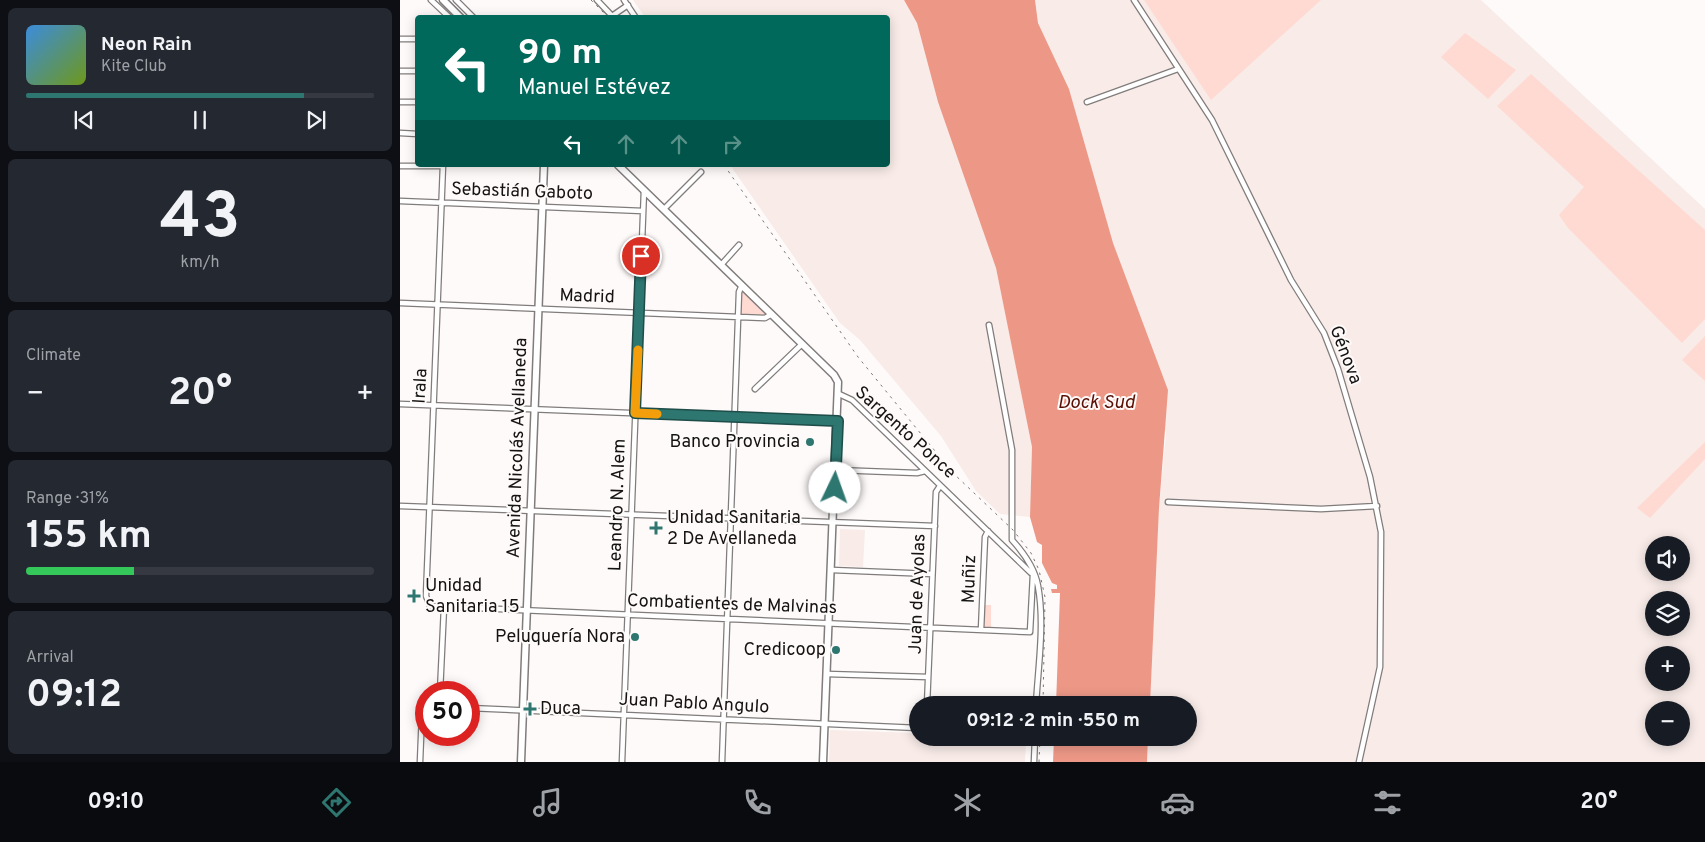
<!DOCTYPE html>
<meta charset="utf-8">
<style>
body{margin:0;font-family:Overpass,sans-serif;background:#242831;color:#f1f3f6;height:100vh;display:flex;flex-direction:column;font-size:19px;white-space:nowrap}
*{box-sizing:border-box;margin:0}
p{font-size:16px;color:#9ea1a6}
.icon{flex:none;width:28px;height:28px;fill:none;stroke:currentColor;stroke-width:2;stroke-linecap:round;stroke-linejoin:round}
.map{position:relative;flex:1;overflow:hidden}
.details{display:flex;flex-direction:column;gap:8px;padding:8px;background:#0d0f14;width:400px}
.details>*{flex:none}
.banner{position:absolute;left:15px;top:15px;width:475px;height:152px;border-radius:5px;box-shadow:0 2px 12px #0003;background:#00695c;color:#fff;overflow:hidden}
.tools{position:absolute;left:1245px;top:536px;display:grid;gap:10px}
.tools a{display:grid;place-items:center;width:45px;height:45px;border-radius:50%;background:#171b24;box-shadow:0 2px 12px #0003;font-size:25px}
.speed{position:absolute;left:15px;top:681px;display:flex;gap:10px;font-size:25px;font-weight:700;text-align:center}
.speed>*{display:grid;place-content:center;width:65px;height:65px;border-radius:50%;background:#171b24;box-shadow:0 2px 12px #0003;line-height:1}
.speed .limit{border:8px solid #d22;background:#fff;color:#111}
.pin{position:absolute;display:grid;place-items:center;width:42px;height:42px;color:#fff;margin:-21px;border:2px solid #fff;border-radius:50%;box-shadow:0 1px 5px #0007}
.me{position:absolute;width:55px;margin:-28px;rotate:3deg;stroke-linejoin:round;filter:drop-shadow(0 0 4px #0008)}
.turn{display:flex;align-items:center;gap:18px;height:105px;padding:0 20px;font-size:22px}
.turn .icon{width:65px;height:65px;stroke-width:2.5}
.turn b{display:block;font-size:35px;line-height:42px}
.lanes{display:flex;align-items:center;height:48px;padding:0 20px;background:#0003;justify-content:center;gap:25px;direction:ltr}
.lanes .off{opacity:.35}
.big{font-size:38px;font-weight:700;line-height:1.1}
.details .card{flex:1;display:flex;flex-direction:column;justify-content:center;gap:8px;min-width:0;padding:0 18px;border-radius:8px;background:#242831}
.details .dial{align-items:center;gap:0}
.dial b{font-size:65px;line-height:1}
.song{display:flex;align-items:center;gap:15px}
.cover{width:60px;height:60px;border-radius:8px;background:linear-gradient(135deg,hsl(210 70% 55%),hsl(80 70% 35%))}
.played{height:5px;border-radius:2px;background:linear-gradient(90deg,#2e7670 80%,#363941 80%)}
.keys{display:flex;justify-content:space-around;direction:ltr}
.heat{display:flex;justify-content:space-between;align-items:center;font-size:28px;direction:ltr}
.charge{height:8px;border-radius:4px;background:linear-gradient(90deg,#34c759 31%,#363941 0)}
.trip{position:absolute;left:509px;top:696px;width:288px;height:50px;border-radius:25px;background:#171b24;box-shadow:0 2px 12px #0003;font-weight:700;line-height:50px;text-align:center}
.dock{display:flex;height:80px;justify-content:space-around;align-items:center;background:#090b0e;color:#9ea1a6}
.dock .icon{width:35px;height:35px}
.dock .active{color:#2e7670}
.dock b{font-size:22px;color:#f1f3f6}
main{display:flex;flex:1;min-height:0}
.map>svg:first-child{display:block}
.built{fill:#f8ebe8;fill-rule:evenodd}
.green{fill:#ffdad2}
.water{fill:#ed9887}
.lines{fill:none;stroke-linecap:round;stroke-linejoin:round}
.minor-casing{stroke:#807c7b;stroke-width:7}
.secondary-casing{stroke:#807c7b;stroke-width:9}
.minor{stroke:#fff;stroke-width:4.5}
.secondary{stroke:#fff;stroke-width:6}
.rail{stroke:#797776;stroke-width:1;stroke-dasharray:2.5 5;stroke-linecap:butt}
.route-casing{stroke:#1e4d49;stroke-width:12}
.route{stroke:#2e7670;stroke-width:9}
.slow{stroke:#f59e0b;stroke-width:9}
.poi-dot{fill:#2e7670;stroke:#fefaf9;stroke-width:2}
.labels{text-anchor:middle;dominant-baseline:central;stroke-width:4;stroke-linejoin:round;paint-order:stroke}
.street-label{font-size:18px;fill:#141312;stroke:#fefaf9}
.poi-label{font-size:18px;fill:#141312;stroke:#fefaf9;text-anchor:end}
.water-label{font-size:19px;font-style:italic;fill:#5a0f04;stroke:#fefaf9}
</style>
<main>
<section class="details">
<div class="card">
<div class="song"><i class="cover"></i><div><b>Neon Rain</b><p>Kite Club</p></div></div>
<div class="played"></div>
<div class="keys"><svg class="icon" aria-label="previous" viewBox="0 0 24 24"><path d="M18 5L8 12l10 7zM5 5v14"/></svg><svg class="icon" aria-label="pause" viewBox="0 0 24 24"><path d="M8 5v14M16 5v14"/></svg><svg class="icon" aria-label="next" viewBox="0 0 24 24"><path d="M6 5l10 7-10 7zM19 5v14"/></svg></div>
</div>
<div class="card dial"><b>43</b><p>km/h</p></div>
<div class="card"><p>Climate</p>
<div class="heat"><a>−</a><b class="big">20°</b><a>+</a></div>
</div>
<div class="card"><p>Range · 31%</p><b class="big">155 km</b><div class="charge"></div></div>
<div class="card"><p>Arrival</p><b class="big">09:12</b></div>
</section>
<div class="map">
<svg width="1305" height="762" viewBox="0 0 1305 762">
<rect width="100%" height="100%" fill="#fefaf9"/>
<path class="built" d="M 233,0 L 504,0 L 517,23 L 538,102 L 596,268 L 632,447 L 630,517 L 600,514 L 576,491 L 541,436 L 460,340 L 440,323 L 330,165 L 488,165 L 488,18 L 245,17 Z
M 635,0 L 1081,0 L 1305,209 L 1305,762 L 747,762 L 748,738 L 788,738 L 788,705 L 750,705 L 759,508 L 766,433 L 669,89 L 638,23 ZM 1254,545 L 1281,545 L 1281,572 L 1254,572 ZM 1254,600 L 1281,600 L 1281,628 L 1254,628 ZM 1254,655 L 1281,655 L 1281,682 L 1254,682 ZM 1254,710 L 1281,710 L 1281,738 L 1254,738 Z
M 440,529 L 465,530 L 463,567 L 439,566 Z
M 430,730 L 517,733 L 518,738 L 623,738 L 623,741 L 626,741 L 625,762 L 429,762 Z"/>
<path class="green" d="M 744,0 L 921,0 L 811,100 Z
M 1065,33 L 1116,70 L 1088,99 L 1041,57 Z
M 1131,74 L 1305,230 L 1305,319 L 1282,343 L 1168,228 L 1159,215 L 1184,187 L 1097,106 Z
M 342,285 L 372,314 L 368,317 L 339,317 L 339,292 Z
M 1305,336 L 1305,381 L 1282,360 Z
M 1305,442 L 1305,459 L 1250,518 L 1237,508 Z
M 582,605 L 591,605 L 591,630 L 582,630 Z"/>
<path class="water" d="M 504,0 L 635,0 L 638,23 L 669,89 L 713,243 L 768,390 L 759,508 L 750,705 L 656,705 L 660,593 L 652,593 L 651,589 L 657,589 L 657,585 L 652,583 L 642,563 L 642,545 L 637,542 L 630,517 L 632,447 L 596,268 L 538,102 L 517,23 Z
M 654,738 L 748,738 L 747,762 L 653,762 Z"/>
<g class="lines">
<g class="minor-casing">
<path id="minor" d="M 31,0 L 50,18
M 56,0 L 74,18
M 197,0 L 214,18
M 224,0 L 236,18
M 734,0 L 812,120 L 891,280 L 924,333 L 938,369 L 970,477 L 981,532 L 980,667 L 959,762
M 212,16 L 228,5
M 0,39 L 18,39
M 0,71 L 18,71
M 0,102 L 18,102
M 687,102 L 778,69
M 0,133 L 18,134
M 43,165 L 26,596 L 30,606 L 630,632 L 633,574
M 0,166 L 43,166
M 0,201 L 243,211
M 264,209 L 301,172
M 321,265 L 339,245
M 0,303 L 365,318 L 372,314
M 589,325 L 612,450 L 612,540 C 623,552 635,569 638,586 C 645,624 638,667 636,705
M 355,389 L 402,344
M 439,394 L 452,400 L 631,573
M 0,404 L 438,421
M 436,470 L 517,473 L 525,471
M 768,502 L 921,509 L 977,506
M 0,506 L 535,526
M 432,570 L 532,574
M 581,630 L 585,537 L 588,531
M 427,674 L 528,677
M 40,692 L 44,607
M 527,705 L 536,492 L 540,486
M 69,708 L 518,728
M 20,762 L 22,713 L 26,708
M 222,762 L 244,190
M 322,762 L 339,292 L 342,285
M 634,762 L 635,738"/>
</g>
<g class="secondary-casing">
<path id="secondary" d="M 43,0 L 61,18
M 218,165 L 434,375 L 438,382 L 423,762
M 121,762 L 144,165"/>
</g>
<use href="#minor" class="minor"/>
<use href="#secondary" class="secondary"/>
<path class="rail" d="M 191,0 L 209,18
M 324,165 L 458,357 L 553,473 L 613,530 L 631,553 L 639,570 L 645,597 L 643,705
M 639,762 L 640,738"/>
</g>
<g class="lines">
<g class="route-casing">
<path id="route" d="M 241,256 L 235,413 L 438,421 L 435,488"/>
</g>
<use href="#route" class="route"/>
<path class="slow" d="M 238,350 L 235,413 L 257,414"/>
</g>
<g class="poi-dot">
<circle cx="410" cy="442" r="5"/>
<path d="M253.5 520.5h5v5h5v5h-5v5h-5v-5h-5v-5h5z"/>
<path d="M11.5 588.5h5v5h5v5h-5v5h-5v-5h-5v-5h5z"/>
<circle cx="235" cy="637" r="5"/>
<circle cx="436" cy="650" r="5"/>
<path d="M127.5 701.5h5v5h5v5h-5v5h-5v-5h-5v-5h5z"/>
</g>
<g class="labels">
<g class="street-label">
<text transform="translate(122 192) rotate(2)">Sebastián Gaboto</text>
<text transform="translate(187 297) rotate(2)">Madrid</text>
<text transform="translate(945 355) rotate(69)">Génova</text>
<text transform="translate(21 386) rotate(-87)">Irala</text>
<text transform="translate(505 433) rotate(42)">Sargento Ponce</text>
<text transform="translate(118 448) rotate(-88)">Avenida Nicolás Avellaneda</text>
<text transform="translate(218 505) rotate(-88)">Leandro N. Alem</text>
<text transform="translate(570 579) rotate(-88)">Muñiz</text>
<text transform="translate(518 594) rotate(-88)">Juan de Ayolas</text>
<text transform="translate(332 605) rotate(2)">Combatientes de Malvinas</text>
<text transform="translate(294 704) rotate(3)">Juan Pablo Angulo</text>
</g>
<g class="poi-label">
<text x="400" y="442">Banco Provincia</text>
<text x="267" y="518" text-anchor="start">Unidad Sanitaria<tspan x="267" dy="21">2 De Avellaneda</tspan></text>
<text x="25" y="586" text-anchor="start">Unidad<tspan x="25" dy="21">Sanitaria 15</tspan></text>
<text x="225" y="637">Peluquería Nora</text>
<text x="426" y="650">Credicoop</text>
<text x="140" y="709" text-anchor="start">Duca</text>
</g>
<g class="water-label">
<text x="696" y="403">Dock Sud</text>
</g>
</g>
</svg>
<div class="tools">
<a><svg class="icon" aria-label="sound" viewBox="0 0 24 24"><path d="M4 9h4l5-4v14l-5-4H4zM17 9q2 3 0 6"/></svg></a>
<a><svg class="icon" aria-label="layers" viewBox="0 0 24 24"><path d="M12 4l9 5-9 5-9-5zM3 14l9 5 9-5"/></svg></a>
<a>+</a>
<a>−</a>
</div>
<div class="speed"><div class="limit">50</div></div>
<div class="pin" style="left:241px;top:256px;background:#d93025"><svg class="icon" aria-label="arrive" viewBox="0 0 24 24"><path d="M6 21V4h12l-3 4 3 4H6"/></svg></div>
<svg class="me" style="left:435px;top:488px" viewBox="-20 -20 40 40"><circle r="19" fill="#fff"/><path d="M0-13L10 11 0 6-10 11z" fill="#2e7670"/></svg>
<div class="trip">09:12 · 2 min · 550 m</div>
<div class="banner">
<div class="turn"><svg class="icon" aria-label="left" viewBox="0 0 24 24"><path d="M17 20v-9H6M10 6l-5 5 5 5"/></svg><div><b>90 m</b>Manuel Estévez</div></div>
<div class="lanes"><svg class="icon" aria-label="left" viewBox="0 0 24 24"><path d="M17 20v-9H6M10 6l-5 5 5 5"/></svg><svg class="icon off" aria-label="ahead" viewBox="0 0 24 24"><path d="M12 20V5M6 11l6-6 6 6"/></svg><svg class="icon off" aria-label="ahead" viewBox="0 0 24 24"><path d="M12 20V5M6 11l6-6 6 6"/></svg><svg class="icon off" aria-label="right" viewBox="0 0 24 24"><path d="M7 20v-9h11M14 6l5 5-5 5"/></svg></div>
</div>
</div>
</main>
<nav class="dock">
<b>09:10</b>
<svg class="icon active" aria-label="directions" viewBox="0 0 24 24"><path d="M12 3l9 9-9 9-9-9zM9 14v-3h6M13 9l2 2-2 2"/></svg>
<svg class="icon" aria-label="music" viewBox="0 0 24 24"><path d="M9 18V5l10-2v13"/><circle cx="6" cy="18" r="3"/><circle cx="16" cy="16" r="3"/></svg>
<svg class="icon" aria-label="phone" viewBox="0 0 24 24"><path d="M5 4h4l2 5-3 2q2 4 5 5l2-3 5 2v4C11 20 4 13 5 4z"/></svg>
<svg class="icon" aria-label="climate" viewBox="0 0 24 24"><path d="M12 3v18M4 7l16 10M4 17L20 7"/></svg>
<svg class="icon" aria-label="car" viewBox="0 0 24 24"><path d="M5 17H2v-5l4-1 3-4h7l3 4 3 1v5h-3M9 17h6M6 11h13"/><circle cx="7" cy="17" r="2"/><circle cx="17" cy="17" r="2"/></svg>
<svg class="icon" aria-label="filters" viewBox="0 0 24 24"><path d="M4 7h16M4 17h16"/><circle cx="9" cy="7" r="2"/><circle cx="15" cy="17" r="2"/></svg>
<b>20°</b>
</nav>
